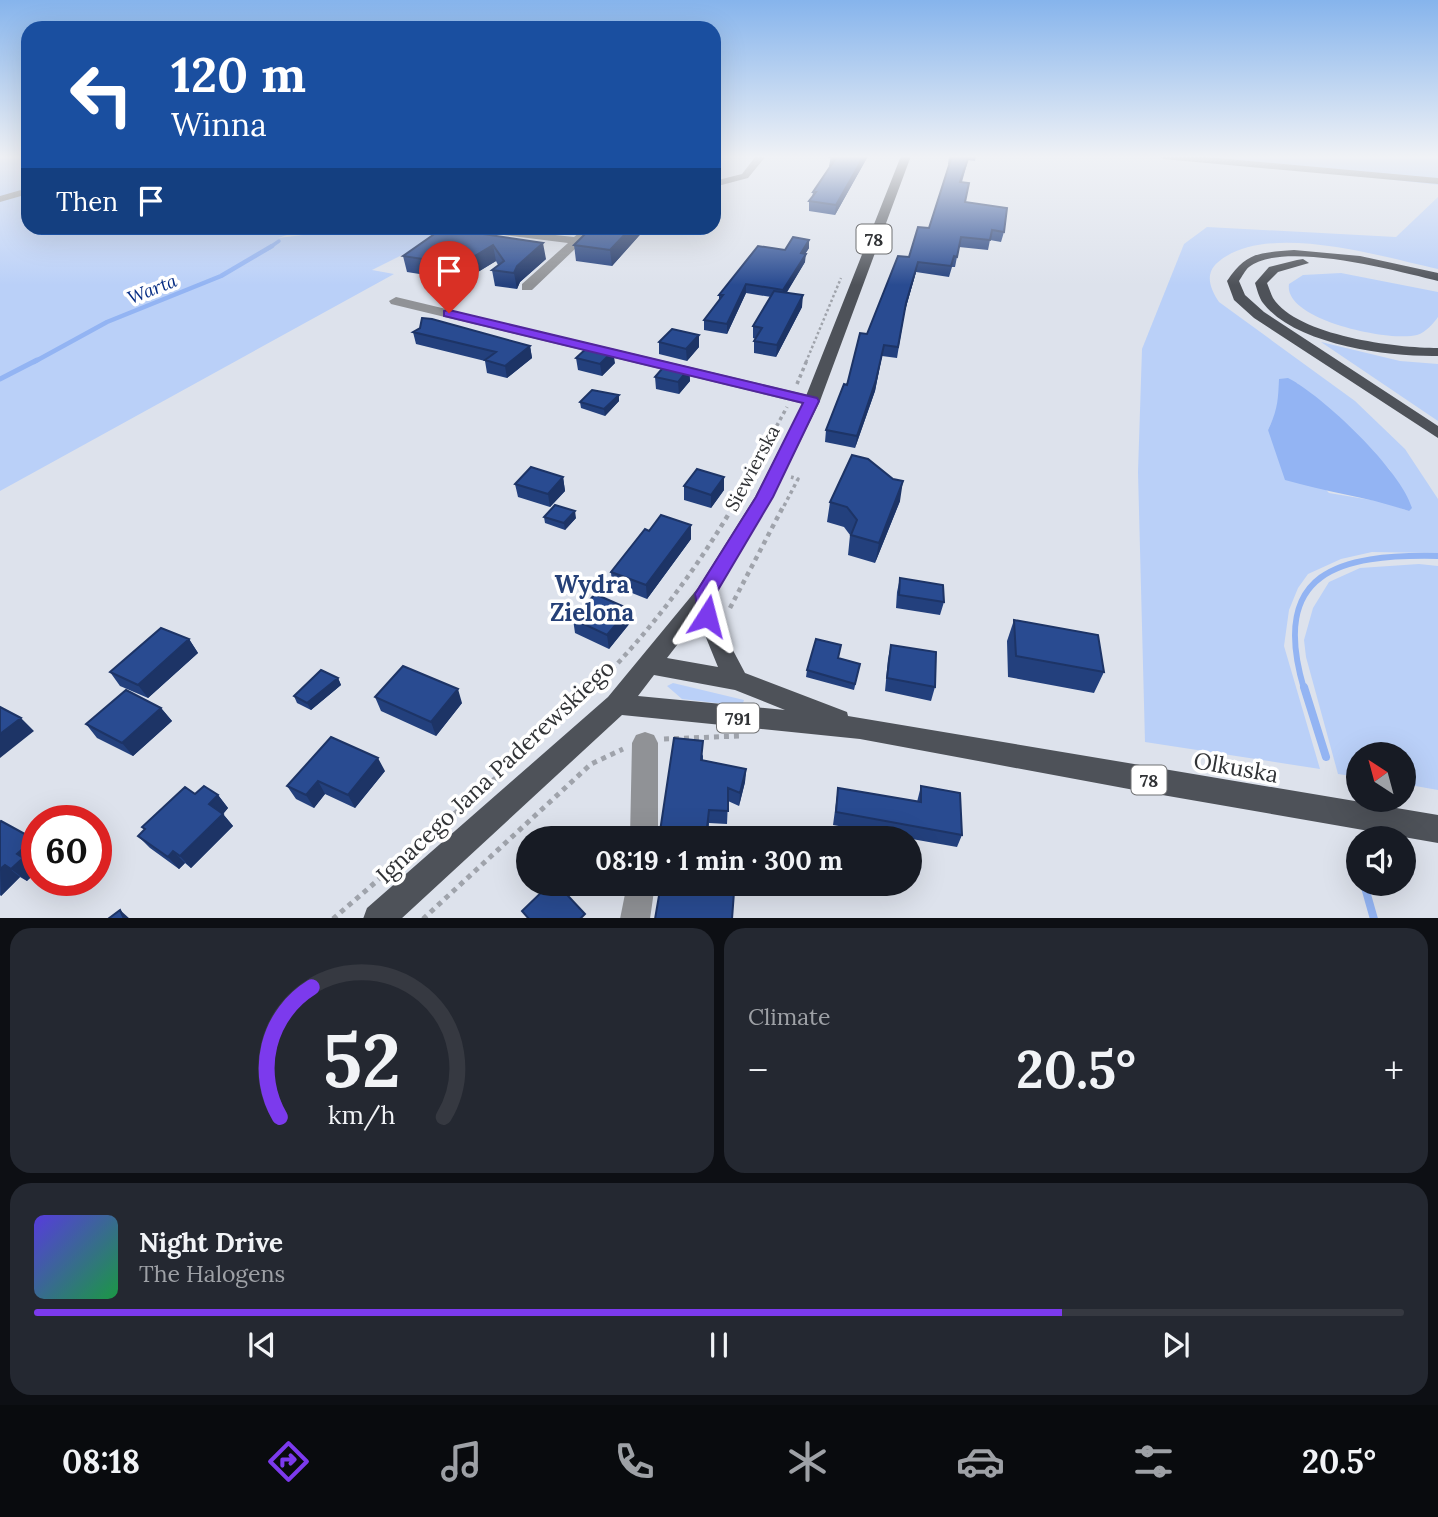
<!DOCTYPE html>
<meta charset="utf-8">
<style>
body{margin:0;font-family:Lora,serif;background:#242831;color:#f1f3f6;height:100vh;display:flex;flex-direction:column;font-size:26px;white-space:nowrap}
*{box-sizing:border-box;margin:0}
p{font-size:23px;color:#9ea1a6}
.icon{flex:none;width:38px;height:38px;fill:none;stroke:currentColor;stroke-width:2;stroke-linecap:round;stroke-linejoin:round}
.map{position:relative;height:918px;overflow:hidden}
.drawer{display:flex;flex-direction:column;gap:10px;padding:10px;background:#0d0f14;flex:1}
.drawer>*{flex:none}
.hud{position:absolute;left:21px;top:21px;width:700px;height:214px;border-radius:21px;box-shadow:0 7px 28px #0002;background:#1a4fa0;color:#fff;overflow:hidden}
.needle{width:46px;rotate:324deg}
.fabs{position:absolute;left:1346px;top:742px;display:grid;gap:14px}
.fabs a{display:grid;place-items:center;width:70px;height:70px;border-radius:50%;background:#171b24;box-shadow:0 7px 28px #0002;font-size:35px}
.speed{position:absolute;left:21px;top:805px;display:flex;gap:14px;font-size:35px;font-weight:700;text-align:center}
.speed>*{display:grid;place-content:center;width:91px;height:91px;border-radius:50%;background:#171b24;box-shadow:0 7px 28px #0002;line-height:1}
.speed .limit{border:10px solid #d22;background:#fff;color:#111}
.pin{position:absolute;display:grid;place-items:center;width:60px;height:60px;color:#fff;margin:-72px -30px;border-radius:50% 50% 50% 0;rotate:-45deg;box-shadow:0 0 7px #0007}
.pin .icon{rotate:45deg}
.me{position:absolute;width:77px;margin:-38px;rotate:9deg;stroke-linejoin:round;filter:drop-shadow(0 0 5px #0008)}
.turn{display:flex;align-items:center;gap:24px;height:147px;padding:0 35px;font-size:32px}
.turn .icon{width:91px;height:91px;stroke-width:2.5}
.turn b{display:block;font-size:49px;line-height:60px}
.then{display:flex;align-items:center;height:66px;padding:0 35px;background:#0003;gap:14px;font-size:26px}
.big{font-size:52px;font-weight:800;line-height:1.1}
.drawer .widget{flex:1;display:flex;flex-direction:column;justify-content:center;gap:10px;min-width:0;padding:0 24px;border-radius:21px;background:#242831}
.drawer .dial{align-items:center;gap:0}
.dial svg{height:182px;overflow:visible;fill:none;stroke:#363941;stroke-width:7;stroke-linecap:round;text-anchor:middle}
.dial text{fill:#f1f3f6;stroke:none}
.song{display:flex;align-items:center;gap:21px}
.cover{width:84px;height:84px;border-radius:10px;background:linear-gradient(135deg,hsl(250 70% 55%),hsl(140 70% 35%))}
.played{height:7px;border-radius:4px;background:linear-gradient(90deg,#7c3aed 75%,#363941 75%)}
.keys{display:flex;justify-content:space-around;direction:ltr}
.heat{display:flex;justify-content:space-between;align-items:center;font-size:38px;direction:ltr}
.drawer .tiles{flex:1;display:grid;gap:10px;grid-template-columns:1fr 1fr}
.widget:last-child{grid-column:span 2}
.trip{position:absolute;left:516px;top:826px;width:406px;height:70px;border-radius:35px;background:#171b24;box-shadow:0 7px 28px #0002;font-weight:800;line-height:70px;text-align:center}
.tab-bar{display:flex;height:112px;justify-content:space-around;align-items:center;background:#090b0e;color:#9ea1a6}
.tab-bar .icon{width:49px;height:49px}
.tab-bar .current{color:#7c3aed}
.tab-bar b{font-size:32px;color:#f1f3f6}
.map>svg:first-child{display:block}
.green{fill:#bad0f8;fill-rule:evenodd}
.water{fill:#93b4f3}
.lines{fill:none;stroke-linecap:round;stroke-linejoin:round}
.stream-far4{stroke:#93b4f3;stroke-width:3.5}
.stream-far3{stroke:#93b4f3;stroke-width:4.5}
.stream-far2{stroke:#93b4f3;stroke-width:5}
.stream-far1{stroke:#93b4f3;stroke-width:6}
.stream{stroke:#93b4f3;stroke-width:8}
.path-far3{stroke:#9fa3ab;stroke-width:2.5;stroke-dasharray:2.5 2.5;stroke-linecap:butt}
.path-far2{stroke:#9fa3ab;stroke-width:3.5;stroke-dasharray:3.5 3.5;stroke-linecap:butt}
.path-far1{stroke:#9fa3ab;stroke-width:4.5;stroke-dasharray:4.5 4.5;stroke-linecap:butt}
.path{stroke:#9fa3ab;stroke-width:5;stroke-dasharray:5 5;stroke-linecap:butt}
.minor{fill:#909296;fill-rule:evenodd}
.major{fill:#4e5259;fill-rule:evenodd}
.wall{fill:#23407d}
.shaded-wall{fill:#1d3466}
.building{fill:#294b91;stroke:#1d3466;stroke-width:2}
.route{fill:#7c3aed;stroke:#51269a;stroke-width:2}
.labels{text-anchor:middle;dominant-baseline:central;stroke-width:7;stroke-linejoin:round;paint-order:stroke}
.shield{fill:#fff;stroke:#6f7072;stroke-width:2}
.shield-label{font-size:18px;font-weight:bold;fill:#313336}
.far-water-label{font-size:18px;font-style:italic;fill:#042b83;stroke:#fff}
.street-label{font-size:19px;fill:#313336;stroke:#fff}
.near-street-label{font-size:23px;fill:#313336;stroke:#fff}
.near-neighbourhood-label{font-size:24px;font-weight:bold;fill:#254077;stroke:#fff}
</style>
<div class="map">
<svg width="1438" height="919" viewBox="0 0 1438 919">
<rect width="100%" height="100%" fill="#dde2ec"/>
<path class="green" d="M 0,156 L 28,156 L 28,189 L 0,197 Z
M 1188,156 L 1438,156 L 1438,185 Z
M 28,194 L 28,228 L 308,228 L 278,238 L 312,234 L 312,231 L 319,228 L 456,228 L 372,270 L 394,274 L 0,491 L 0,201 Z
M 1438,197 L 1438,269 C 1382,257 1265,220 1217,263 C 1204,275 1211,290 1219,302 L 1355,401 L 1405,449 L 1438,499 L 1438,553 L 1372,552 L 1341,559 L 1308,574 L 1298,588 L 1289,610 L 1284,646 L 1320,769 L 1145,742 L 1138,472 L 1142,349 L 1184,244 L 1207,227 L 1396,237 ZM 1297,383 L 1358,436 L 1390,470 L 1409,511 L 1383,502 L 1329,493 L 1268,430 C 1275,415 1282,401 1279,384 Z
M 1341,273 L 1438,292 L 1438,317 C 1433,324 1426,332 1417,335 C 1390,342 1283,320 1289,284 L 1303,275 Z
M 1321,342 L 1400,361 L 1438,364 L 1438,421 Z
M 1419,564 L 1438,566 L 1438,790 L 1404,784 L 1404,754 L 1358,754 L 1358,777 L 1338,774 L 1306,657 L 1304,640 L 1313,608 L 1329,582 L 1360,568 Z
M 673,683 L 744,700 L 742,706 L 682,699 L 667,686 Z"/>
<path class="water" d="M 1288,378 C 1322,395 1402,471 1412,508 L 1409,511 C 1368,497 1326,492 1285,480 L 1268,430 C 1278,409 1278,400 1279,379 Z"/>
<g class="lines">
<path class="stream-far4" d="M 269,248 L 279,241"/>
<path class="stream-far3" d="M 34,362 L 107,322 L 221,276 L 272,246"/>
<path class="stream-far2" d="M 0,379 L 37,360"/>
<path class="stream-far1" d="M 1304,689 C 1269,571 1339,554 1438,556"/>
<path class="stream" d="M 1304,687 L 1326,757
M 1354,850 L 1358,864
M 1364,884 L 1374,919"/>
<path class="path-far3" d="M 806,362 L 841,278"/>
<path class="path-far2" d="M 797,384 L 807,360
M 733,506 L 787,407
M 784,506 L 798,479 L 791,477"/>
<path class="path-far1" d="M 730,608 L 784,505
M 593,689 C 649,633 694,573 734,505"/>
<path class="path" d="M 664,739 L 739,736
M 333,919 L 505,770 L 594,687
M 423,919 L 591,764 L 623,749"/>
<path class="minor" d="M 756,156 L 766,156 L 748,178 L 714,187 L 714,181 L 742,174 Z
M 1158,156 L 1196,156 L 1438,178 L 1438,184 L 1163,159 Z
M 28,188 L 28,194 L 0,202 L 0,196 Z
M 490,228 L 574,237 L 585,228 L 597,228 L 532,290 L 522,290 L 522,284 L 568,243 L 496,234 L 480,245 L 472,245 L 472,241 Z
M 396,297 L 812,396 L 820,401 L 812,406 L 391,304 L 389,301 Z
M 645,732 L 654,735 L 658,743 L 658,838 L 630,838 L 632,743 L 636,735 Z
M 627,884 L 655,884 L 650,919 L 620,919 Z"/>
<path class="major" d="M 901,156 L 911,156 L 820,401 L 773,497 L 716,594 L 727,639 L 745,673 L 847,712 L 848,716 L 1438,815 L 1438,843 L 1145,792 L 860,739 L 622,715 L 401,919 L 363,919 L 367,908 L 608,697 L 698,588 L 755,497 L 804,401 ZM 698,618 L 718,667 L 667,658 ZM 654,675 L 735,690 L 785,710 L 638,696 Z
M 1294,250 L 1360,256 L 1438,273 L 1438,281 C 1398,271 1282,240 1249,267 C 1245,270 1242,277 1239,281 L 1245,295 L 1264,312 L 1438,426 L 1438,438 L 1254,318 L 1234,300 L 1227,281 C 1247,251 1260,253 1294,250 Z
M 1297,260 L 1303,259 L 1309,263 L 1278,272 L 1267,283 C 1269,288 1271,294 1273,298 C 1297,336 1397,348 1438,348 L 1438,356 C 1389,357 1295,345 1263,303 C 1259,298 1257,289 1255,283 L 1269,267 Z"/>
</g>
<path class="wall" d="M 831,156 L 868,156 L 835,215 L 809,211 L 809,201 L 812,198 L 813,192 L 830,166 L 829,166 Z
M 949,156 L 976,156 L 975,161 L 968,160 L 962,182 L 965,202 L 1004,232 L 1001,242 L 990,240 L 988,250 L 959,247 L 955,267 L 952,267 L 949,277 L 916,272 L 904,314 L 897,358 L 882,356 L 875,391 L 855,448 L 825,442 L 826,430 L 847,385 L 867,334 L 909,257 L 929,228 L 949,164 L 948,164 Z
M 443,228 L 546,259 L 520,282 L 517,289 L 495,286 L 492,270 L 498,265 L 496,261 L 463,281 L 407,272 L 403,256 Z
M 646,228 L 612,266 L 576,261 L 574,245 Z
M 809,240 L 809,248 L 805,254 L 805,262 L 786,293 L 802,307 L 776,357 L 754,353 L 754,341 L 756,339 L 753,338 L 753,326 L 771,297 L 746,293 L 727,334 L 704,330 L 704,320 L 719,301 L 719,295 L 785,250 Z
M 413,332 L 530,346 L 532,358 L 507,378 L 487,373 L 485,361 L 416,344 Z
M 659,342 L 699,347 L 687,361 L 659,354 Z
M 576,358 L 615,363 L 602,376 L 578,370 Z
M 689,368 L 690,381 L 679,394 L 656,389 L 655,377 Z
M 619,401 L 605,416 L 581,408 L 580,402 Z
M 563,477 L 565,491 L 550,507 L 518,497 L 515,484 Z
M 724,477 L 724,490 L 711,508 L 684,500 L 684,486 Z
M 900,501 L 875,563 L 848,555 L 850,535 L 844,527 L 827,522 L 830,502 Z
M 544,517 L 576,518 L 565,530 L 545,523 Z
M 649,531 L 691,539 L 647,599 L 612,585 L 611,572 Z
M 900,578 L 944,602 L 940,615 L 896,608 L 897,592 Z
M 573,619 L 630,623 L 609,649 L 575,633 Z
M 1014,620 L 1104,672 L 1094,693 L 1008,677 L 1007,641 Z
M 189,639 L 198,653 L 148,698 L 120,686 L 110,672 Z
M 891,645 L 935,687 L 931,701 L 885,691 L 888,659 Z
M 860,664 L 854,690 L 806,677 L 807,670 Z
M 338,678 L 341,685 L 311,710 L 297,703 L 294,696 Z
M 375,697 L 462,703 L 436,736 L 381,711 Z
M 161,708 L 172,721 L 133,756 L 97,738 L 86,724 Z
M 703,754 L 703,760 L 746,769 L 745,782 L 739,806 L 728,801 L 727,824 L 709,823 L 708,838 L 659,838 Z
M 385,771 L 355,808 L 325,794 L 314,808 L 296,799 L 287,786 Z
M 921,786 L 962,835 L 957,847 L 833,825 L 838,788 L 917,802 Z
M 195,794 L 218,795 L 228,808 L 223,814 L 233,826 L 191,868 L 185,863 L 179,869 L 150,848 L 138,836 L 145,830 L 142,827 Z
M 0,822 L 33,866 L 27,881 L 20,877 L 1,896 L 0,895 Z"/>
<path class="shaded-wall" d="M 864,156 L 868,156 L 835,215 L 836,205 Z
M 631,228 L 646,228 L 612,266 L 610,250 Z
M 809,240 L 809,248 L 800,262 L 801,253 Z
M 543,243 L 546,259 L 520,282 L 517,289 L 514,273 L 517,266 Z
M 493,245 L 496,261 L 463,281 L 460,265 Z
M 806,254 L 805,262 L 783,299 L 783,290 Z
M 918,262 L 916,272 L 904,314 L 897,358 L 906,303 Z
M 746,284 L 746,293 L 727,334 L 727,324 Z
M 803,295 L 802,307 L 776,357 L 777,345 Z
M 699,335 L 699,347 L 687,361 L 686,349 Z
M 884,345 L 875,391 L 855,448 L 857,436 Z
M 530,346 L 532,358 L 507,378 L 505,366 Z
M 613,351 L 615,363 L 602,376 L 600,364 Z
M 689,368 L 690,381 L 679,394 L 678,382 Z
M 619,395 L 619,401 L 605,416 L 604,409 Z
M 563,477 L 565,491 L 550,507 L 548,494 Z
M 724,477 L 724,490 L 711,508 L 711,495 Z
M 903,481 L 900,501 L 875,563 L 879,543 Z
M 575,511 L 576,518 L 565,530 L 564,523 Z
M 691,525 L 691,539 L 647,599 L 646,585 Z
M 629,609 L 630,623 L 609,649 L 607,635 Z
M 189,639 L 198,653 L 148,698 L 138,685 Z
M 338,678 L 341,685 L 311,710 L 307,703 Z
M 458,689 L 462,703 L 436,736 L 431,722 Z
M 161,708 L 172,721 L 133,756 L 122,743 Z
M 21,718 L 34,731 L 0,758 L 0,734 Z
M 378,758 L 385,771 L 355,808 L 348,795 Z
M 746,769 L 745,782 L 739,806 L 740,793 Z
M 318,781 L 325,794 L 314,808 L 306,795 Z
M 218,795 L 228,808 L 223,814 L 233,826 L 191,868 L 180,856 L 209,804 Z
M 34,839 L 37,842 L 37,862 L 33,866 L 37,869 L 37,872 L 27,881 L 11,869 L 17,854 Z
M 173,851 L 185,863 L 179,869 L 168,857 Z
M 5,865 L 20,877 L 1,896 L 0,869 Z
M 120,910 L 130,919 L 124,919 Z"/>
<path class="building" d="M 831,156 L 864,156 L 836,205 L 809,201 L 816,192 L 813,192 L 836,158 L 830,157 Z
M 952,156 L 969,156 L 960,182 L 969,183 L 965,202 L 1007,208 L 1004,232 L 992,230 L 990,240 L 961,237 L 957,257 L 954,256 L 951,266 L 918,262 L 906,303 L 898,347 L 884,345 L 876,380 L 857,436 L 826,430 L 844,384 L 847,385 L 860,333 L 867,334 L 898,256 L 909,257 L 918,227 L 929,228 Z
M 443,228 L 543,243 L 517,266 L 514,273 L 492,270 L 504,261 L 493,245 L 460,265 L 403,256 Z
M 591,228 L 631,228 L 610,250 L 574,245 Z
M 793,237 L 809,240 L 801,253 L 806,254 L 783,290 L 746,284 L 727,324 L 704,320 L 723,295 L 719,295 L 758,246 L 785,250 Z
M 774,291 L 803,295 L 777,345 L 754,341 L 762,328 L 753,326 Z
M 422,318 L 432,319 L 530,346 L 505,366 L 485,360 L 496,352 L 413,332 L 420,328 Z
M 672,329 L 699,335 L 686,349 L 659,342 Z
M 590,345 L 613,351 L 600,364 L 576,358 Z
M 667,363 L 689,368 L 678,382 L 655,377 Z
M 592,390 L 619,395 L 604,409 L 580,402 Z
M 852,455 L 868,459 L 893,479 L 903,481 L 879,543 L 851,535 L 857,520 L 847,507 L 830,502 Z
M 531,467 L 563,477 L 548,494 L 515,484 Z
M 697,469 L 724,477 L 711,495 L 684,486 Z
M 555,505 L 575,511 L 564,523 L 544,517 Z
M 661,515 L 691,525 L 646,585 L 611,572 L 645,529 L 649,531 Z
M 900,578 L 943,585 L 944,602 L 899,595 Z
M 595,594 L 629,609 L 607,635 L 573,619 Z
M 1014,620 L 1098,635 L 1104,672 L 1016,656 Z
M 161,628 L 189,639 L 138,685 L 110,672 Z
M 816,639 L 841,645 L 838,658 L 860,664 L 855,684 L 807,670 Z
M 891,645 L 936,652 L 935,687 L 887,678 Z
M 403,666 L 458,689 L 431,722 L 375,697 Z
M 321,670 L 338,678 L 307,703 L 294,696 Z
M 126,690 L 161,708 L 122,743 L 86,724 Z
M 0,707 L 21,718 L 0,734 Z
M 331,737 L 378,758 L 348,795 L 318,781 L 306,795 L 287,786 Z
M 674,738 L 703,741 L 701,760 L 746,769 L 740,793 L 728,788 L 728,811 L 709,810 L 707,828 L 693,827 L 692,838 L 659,838 Z
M 204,786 L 218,795 L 209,804 L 223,814 L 180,856 L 173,851 L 168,857 L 138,836 L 145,829 L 142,827 L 185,787 L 195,794 Z
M 921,786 L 960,793 L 962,835 L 836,812 L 838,788 L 921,802 Z
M 1,821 L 34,839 L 17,854 L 23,858 L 11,869 L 5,865 L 0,869 L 0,822 Z
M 550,884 L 557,884 L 585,914 L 580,919 L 529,919 L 522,911 Z
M 661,884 L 712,884 L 712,889 L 734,892 L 732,919 L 655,919 Z
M 120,910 L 124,919 L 108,919 Z"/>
<linearGradient id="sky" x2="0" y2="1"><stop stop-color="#86b4ec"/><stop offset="0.55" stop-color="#f0f2f6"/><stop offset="1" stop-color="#f0f2f6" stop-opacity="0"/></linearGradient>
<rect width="1438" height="285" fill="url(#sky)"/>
<path class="route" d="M 449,310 L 817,398 L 819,401 L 773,497 L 715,595 L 717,616 L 714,622 L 707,624 L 700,622 L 695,594 L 756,497 L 803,403 L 444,316 L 444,311 Z"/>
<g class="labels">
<g class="shield">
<rect x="856.5" y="224.5" width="35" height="29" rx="5"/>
<rect x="717" y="703.5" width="42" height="29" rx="5"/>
<rect x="1131.5" y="765.5" width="35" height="29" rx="5"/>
</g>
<g class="shield-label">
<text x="874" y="239">78</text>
<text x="738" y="718">791</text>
<text x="1149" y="780">78</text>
</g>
<g class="far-water-label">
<text transform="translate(152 289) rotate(-22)">Warta</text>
</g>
<g class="street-label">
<text transform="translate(752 468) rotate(-62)">Siewierska</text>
</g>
<g class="near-street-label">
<text transform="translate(1236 767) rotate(10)">Olkuska</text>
<text transform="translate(495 771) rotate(-43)">Ignacego Jana Paderewskiego</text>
</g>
<g class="near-neighbourhood-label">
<text x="592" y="584">Wydra<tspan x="592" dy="28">Zielona</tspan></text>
</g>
</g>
</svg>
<div class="fabs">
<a><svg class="needle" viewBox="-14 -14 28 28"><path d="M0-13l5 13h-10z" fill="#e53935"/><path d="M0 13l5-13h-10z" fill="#9ea1a6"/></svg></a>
<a><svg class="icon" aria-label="sound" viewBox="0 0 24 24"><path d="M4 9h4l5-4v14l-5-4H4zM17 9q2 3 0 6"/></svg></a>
</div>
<div class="speed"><div class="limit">60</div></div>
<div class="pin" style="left:449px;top:313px;background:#d93025"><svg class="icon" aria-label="arrive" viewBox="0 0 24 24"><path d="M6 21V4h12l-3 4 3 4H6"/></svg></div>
<svg class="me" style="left:707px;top:616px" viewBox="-20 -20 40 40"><path d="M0-17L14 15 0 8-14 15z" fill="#7c3aed" stroke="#fff" stroke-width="4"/></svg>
<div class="trip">08:19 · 1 min · 300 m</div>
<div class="hud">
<div class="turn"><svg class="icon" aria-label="left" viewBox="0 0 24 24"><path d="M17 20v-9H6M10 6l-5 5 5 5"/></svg><div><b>120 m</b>Winna</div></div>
<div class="then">Then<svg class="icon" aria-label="arrive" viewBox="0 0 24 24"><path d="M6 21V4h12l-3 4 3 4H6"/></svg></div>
</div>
</div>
<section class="drawer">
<div class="tiles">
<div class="widget dial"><svg viewBox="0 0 100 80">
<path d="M14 69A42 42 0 1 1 86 69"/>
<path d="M14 69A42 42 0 0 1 28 12" stroke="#7c3aed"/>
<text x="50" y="56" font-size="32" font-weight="700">52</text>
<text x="50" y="72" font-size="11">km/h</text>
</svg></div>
<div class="widget"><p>Climate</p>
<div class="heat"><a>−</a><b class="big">20.5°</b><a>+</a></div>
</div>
<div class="widget">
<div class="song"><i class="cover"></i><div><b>Night Drive</b><p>The Halogens</p></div></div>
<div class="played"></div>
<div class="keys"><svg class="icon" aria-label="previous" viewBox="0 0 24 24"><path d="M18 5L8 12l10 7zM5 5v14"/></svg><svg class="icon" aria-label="pause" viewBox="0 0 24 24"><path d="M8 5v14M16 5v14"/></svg><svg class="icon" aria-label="next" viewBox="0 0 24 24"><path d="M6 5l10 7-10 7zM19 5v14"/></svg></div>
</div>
</div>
</section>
<nav class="tab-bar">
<b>08:18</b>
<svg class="icon current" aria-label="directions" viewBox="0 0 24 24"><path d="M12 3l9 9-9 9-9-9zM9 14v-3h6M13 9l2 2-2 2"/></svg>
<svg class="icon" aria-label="music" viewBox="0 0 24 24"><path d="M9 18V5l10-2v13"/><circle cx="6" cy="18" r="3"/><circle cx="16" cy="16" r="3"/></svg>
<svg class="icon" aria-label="phone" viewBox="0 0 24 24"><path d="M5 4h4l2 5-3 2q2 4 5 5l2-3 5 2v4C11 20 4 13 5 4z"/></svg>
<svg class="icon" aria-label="climate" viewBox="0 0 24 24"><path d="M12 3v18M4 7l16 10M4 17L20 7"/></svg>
<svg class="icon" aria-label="car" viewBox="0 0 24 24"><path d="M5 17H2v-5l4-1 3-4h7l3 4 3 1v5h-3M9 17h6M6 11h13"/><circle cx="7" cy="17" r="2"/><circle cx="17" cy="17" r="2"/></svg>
<svg class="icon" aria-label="filters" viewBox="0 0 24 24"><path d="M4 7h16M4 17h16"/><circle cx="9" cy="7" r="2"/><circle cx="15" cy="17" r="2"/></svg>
<b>20.5°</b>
</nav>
